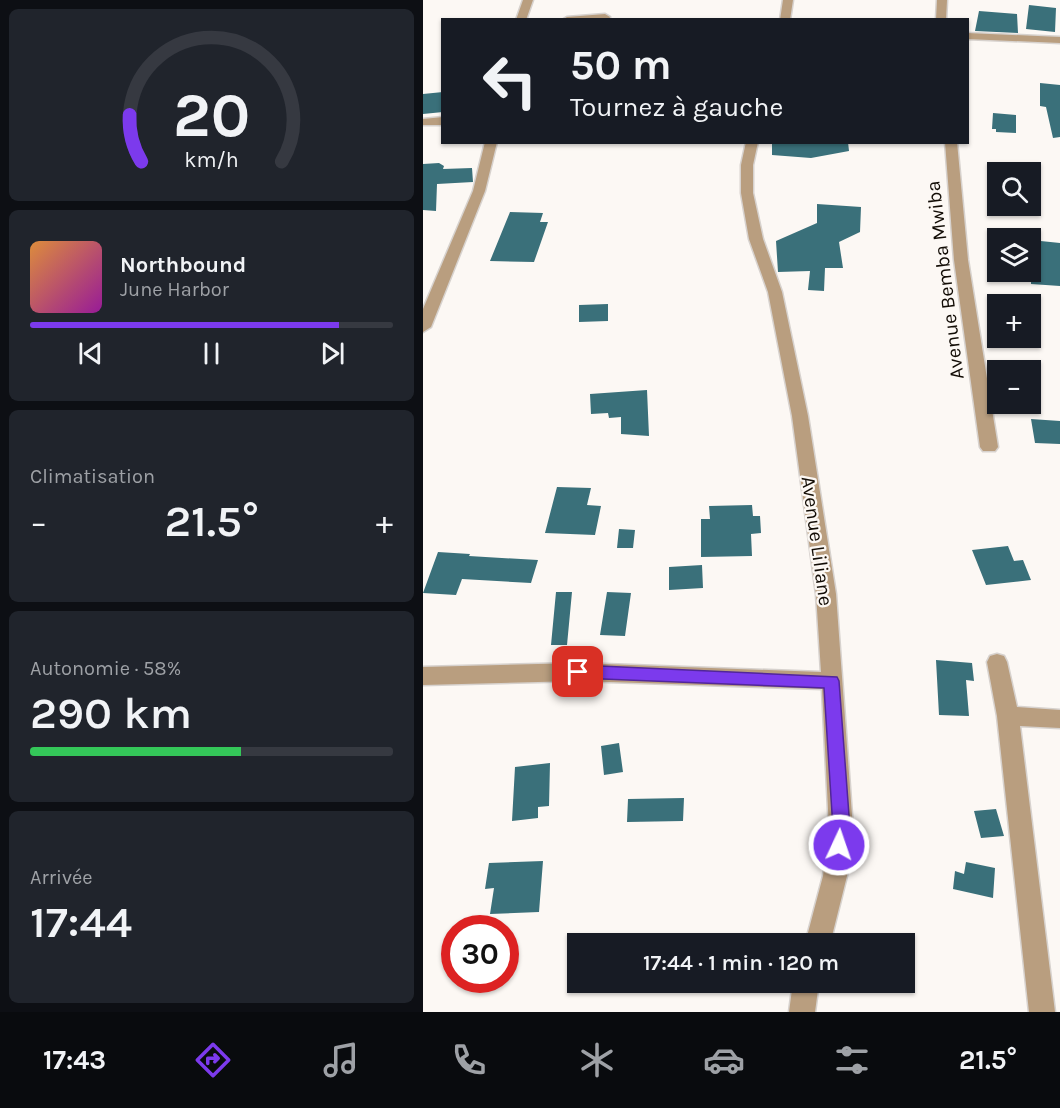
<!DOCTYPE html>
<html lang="fr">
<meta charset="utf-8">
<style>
body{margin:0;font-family:Karla,sans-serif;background:#20242c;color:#f1f3f6;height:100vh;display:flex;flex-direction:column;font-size:22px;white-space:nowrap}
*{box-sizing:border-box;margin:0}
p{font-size:20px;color:#9ea1a6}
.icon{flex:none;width:33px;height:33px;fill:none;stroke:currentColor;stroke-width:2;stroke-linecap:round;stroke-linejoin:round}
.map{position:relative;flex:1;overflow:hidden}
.side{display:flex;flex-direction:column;gap:9px;padding:9px;background:#0d0f14;width:423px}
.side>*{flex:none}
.top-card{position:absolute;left:18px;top:18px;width:528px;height:126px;border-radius:0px;box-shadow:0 2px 4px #0004;background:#171b24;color:#f1f3f6;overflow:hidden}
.controls{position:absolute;left:564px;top:162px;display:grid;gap:12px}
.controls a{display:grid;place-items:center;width:54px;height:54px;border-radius:0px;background:#171b24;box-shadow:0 2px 4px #0004;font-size:30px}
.speed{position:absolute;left:18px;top:915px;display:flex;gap:12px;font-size:30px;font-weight:700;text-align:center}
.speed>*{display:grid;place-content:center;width:78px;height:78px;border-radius:50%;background:#171b24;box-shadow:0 2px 4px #0004;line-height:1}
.speed .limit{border:9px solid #d22;background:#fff;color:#111}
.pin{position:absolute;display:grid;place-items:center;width:51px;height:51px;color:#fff;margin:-26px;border-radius:12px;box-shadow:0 3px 9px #0006}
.me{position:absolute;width:66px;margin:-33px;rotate:3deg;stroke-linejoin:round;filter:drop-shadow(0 0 4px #0008)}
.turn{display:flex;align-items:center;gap:21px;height:126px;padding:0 30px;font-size:27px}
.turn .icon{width:78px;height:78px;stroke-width:2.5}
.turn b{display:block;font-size:42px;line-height:51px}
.big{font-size:45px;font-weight:600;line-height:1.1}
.side .card{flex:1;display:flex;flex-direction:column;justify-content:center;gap:9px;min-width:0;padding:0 21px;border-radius:9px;background:#20242c}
.side .dial{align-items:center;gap:0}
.dial svg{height:156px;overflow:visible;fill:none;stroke:#363941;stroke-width:7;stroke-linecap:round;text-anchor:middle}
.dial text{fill:#f1f3f6;stroke:none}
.song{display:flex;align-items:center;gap:18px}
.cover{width:72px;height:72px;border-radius:9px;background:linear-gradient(135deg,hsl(30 70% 55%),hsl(300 70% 35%))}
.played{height:6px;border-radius:3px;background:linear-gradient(90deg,#7c3aed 85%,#363941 85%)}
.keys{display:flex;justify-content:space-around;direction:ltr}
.heat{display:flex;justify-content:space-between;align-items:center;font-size:33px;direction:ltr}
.charge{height:9px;border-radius:4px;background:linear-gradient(90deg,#34c759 58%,#363941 0)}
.trip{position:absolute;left:144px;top:933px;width:348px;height:60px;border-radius:0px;background:#171b24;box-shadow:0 2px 4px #0004;font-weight:600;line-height:60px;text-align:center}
.tabs{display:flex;height:96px;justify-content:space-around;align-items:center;background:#090b0e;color:#9ea1a6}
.tabs .icon{width:42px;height:42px}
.tabs .on{color:#7c3aed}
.tabs b{font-size:27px;color:#f1f3f6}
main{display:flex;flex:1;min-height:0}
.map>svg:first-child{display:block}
.building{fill:#3a707a}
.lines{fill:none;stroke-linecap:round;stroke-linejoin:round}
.street-casing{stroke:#d7d2ce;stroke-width:3}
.street{fill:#b99e7f;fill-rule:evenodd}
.route{fill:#7c3aed;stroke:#51269a;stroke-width:1.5}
.labels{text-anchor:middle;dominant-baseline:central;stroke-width:4.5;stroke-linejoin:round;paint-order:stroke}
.street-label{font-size:20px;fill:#120c05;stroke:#fcf8f4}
</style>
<main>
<section class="side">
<div class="card dial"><svg viewBox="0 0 100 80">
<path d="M14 69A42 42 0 1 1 86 69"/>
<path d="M14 69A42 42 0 0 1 8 45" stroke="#7c3aed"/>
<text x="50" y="56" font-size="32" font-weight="700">20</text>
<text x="50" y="72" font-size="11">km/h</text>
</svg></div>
<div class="card">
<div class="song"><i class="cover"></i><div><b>Northbound</b><p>June Harbor</p></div></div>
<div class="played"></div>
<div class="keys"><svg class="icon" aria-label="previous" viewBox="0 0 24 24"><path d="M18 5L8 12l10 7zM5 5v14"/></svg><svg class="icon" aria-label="pause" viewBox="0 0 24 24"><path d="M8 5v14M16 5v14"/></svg><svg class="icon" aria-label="next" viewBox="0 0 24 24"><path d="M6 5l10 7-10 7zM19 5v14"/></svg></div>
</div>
<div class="card"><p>Climatisation</p>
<div class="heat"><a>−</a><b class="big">21.5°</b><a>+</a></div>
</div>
<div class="card"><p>Autonomie · 58%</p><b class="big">290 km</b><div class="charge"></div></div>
<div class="card"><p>Arrivée</p><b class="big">17:44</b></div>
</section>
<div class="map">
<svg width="637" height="1012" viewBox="0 0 637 1012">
<rect width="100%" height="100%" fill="#fcf8f4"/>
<path class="building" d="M 606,5 L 633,8 L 632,32 L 603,29 Z
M 556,11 L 594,14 L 595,33 L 552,31 Z
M 617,83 L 637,85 L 637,137 L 630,138 L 623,107 L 617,106 Z
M 20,92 L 20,112 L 0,114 L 0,94 Z
M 570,113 L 593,115 L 593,133 L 573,132 L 573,129 L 569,129 Z
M 349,142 L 425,142 L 426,151 L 388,158 L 349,155 Z
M 16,163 L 21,166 L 20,169 L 49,168 L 50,182 L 14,184 L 13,211 L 0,210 L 0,164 Z
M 394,204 L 438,207 L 437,232 L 416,242 L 420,268 L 402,268 L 401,291 L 385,290 L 387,271 L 355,272 L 353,241 L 394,223 Z
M 87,212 L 120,213 L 117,222 L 125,222 L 111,262 L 67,261 Z
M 608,240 L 637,243 L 637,286 L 608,284 Z
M 185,304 L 185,321 L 156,322 L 156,305 Z
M 224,390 L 226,436 L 198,434 L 198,417 L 186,418 L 185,413 L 168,414 L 167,394 Z
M 608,419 L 637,421 L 637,444 L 612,443 Z
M 134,487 L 168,488 L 164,505 L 178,506 L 172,535 L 122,533 Z
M 329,505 L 330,516 L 337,516 L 338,533 L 328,534 L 329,556 L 278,557 L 278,519 L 287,519 L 286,506 Z
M 196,529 L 212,530 L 210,548 L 194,548 Z
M 585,546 L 591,561 L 600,560 L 608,580 L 563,585 L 549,550 Z
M 15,552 L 47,554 L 46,556 L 115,560 L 108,583 L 39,579 L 33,595 L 0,593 Z
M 279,565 L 280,588 L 246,590 L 246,567 Z
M 133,592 L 149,592 L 144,645 L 128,645 Z
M 184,592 L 208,593 L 202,636 L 177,635 Z
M 513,660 L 549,663 L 551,681 L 543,680 L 546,716 L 516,715 Z
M 196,743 L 200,772 L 181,775 L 178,746 Z
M 127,763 L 126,806 L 115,807 L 115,818 L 89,821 L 92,767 Z
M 261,798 L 260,821 L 204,822 L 205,799 Z
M 573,809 L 581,836 L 558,838 L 551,811 Z
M 120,861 L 116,912 L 67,914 L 71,888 L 62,889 L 66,863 Z
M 543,862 L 572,868 L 570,898 L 530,889 L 532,871 L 541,874 Z"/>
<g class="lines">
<g class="street-casing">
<path id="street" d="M 100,0 L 110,0 L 103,20 L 93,20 Z
M 360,0 L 370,0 L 367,20 L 357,20 Z
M 514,0 L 524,0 L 523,20 L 513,20 Z
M 182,14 L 187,17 L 186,19 L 139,20 L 144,17 Z
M 544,33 L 637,37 L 637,43 L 544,39 Z
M 20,117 L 20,125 L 0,125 L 0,119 Z
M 62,142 L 74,142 L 62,191 L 8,327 L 0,332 L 0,309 L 50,191 Z
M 323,142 L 335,142 L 330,165 L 330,193 L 340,239 L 359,292 L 385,416 L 413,594 L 430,829 L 424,876 L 407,944 L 382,944 L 400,876 L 406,829 L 399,689 L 155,681 L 0,685 L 0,667 L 155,663 L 398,672 L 393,594 L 369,416 L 345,292 L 326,239 L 318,193 L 318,165 Z
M 522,142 L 534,142 L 545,260 L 575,447 L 572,451 L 560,451 L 557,447 L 531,260 Z
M 574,654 L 581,656 L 584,662 L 594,707 L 637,710 L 637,728 L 597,726 L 632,1012 L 606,1012 L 574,716 L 564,662 L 567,656 Z
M 370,982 L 396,982 L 392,1012 L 366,1012 Z"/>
</g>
<use href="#street" class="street"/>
</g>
<path class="route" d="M 155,665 L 414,677 L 416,681 L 427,829 L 422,851 L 416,853 L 410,851 L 407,845 L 410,829 L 401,688 L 155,678 L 150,676 L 147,672 L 150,667 Z"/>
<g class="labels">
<g class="street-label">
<text transform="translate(522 280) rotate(-97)">Avenue Bemba Mwiba</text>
<text transform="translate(394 541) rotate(82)">Avenue Liliane</text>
</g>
</g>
</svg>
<div class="controls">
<a><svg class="icon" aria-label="search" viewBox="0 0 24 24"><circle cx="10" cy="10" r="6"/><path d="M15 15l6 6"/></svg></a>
<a><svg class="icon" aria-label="layers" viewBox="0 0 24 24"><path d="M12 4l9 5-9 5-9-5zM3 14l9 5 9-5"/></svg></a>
<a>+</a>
<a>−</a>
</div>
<div class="speed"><div class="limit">30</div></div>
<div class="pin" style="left:155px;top:672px;background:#d93025"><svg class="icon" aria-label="arrive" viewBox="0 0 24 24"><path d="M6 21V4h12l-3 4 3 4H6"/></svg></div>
<svg class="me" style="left:416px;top:845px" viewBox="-20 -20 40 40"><circle r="17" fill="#7c3aed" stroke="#fff" stroke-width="3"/><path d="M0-11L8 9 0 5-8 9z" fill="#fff"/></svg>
<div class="trip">17:44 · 1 min · 120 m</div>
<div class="top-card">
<div class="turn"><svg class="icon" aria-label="left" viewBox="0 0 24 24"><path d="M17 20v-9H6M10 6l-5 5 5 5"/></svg><div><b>50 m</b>Tournez à gauche</div></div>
</div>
</div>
</main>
<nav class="tabs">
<b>17:43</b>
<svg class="icon on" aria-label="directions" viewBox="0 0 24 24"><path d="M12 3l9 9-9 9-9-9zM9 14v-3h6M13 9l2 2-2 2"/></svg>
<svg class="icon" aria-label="music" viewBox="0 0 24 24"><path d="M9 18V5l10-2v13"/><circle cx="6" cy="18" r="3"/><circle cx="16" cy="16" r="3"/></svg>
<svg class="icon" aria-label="phone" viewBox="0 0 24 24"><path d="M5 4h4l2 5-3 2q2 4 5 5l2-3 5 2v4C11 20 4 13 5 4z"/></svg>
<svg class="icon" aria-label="climate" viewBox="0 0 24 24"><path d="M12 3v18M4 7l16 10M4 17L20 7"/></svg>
<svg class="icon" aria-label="car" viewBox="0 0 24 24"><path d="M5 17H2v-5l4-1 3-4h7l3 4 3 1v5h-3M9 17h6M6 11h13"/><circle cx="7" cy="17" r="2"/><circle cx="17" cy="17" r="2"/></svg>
<svg class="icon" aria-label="filters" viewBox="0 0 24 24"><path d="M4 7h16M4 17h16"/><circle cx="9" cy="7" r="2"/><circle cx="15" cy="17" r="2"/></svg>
<b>21.5°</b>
</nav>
